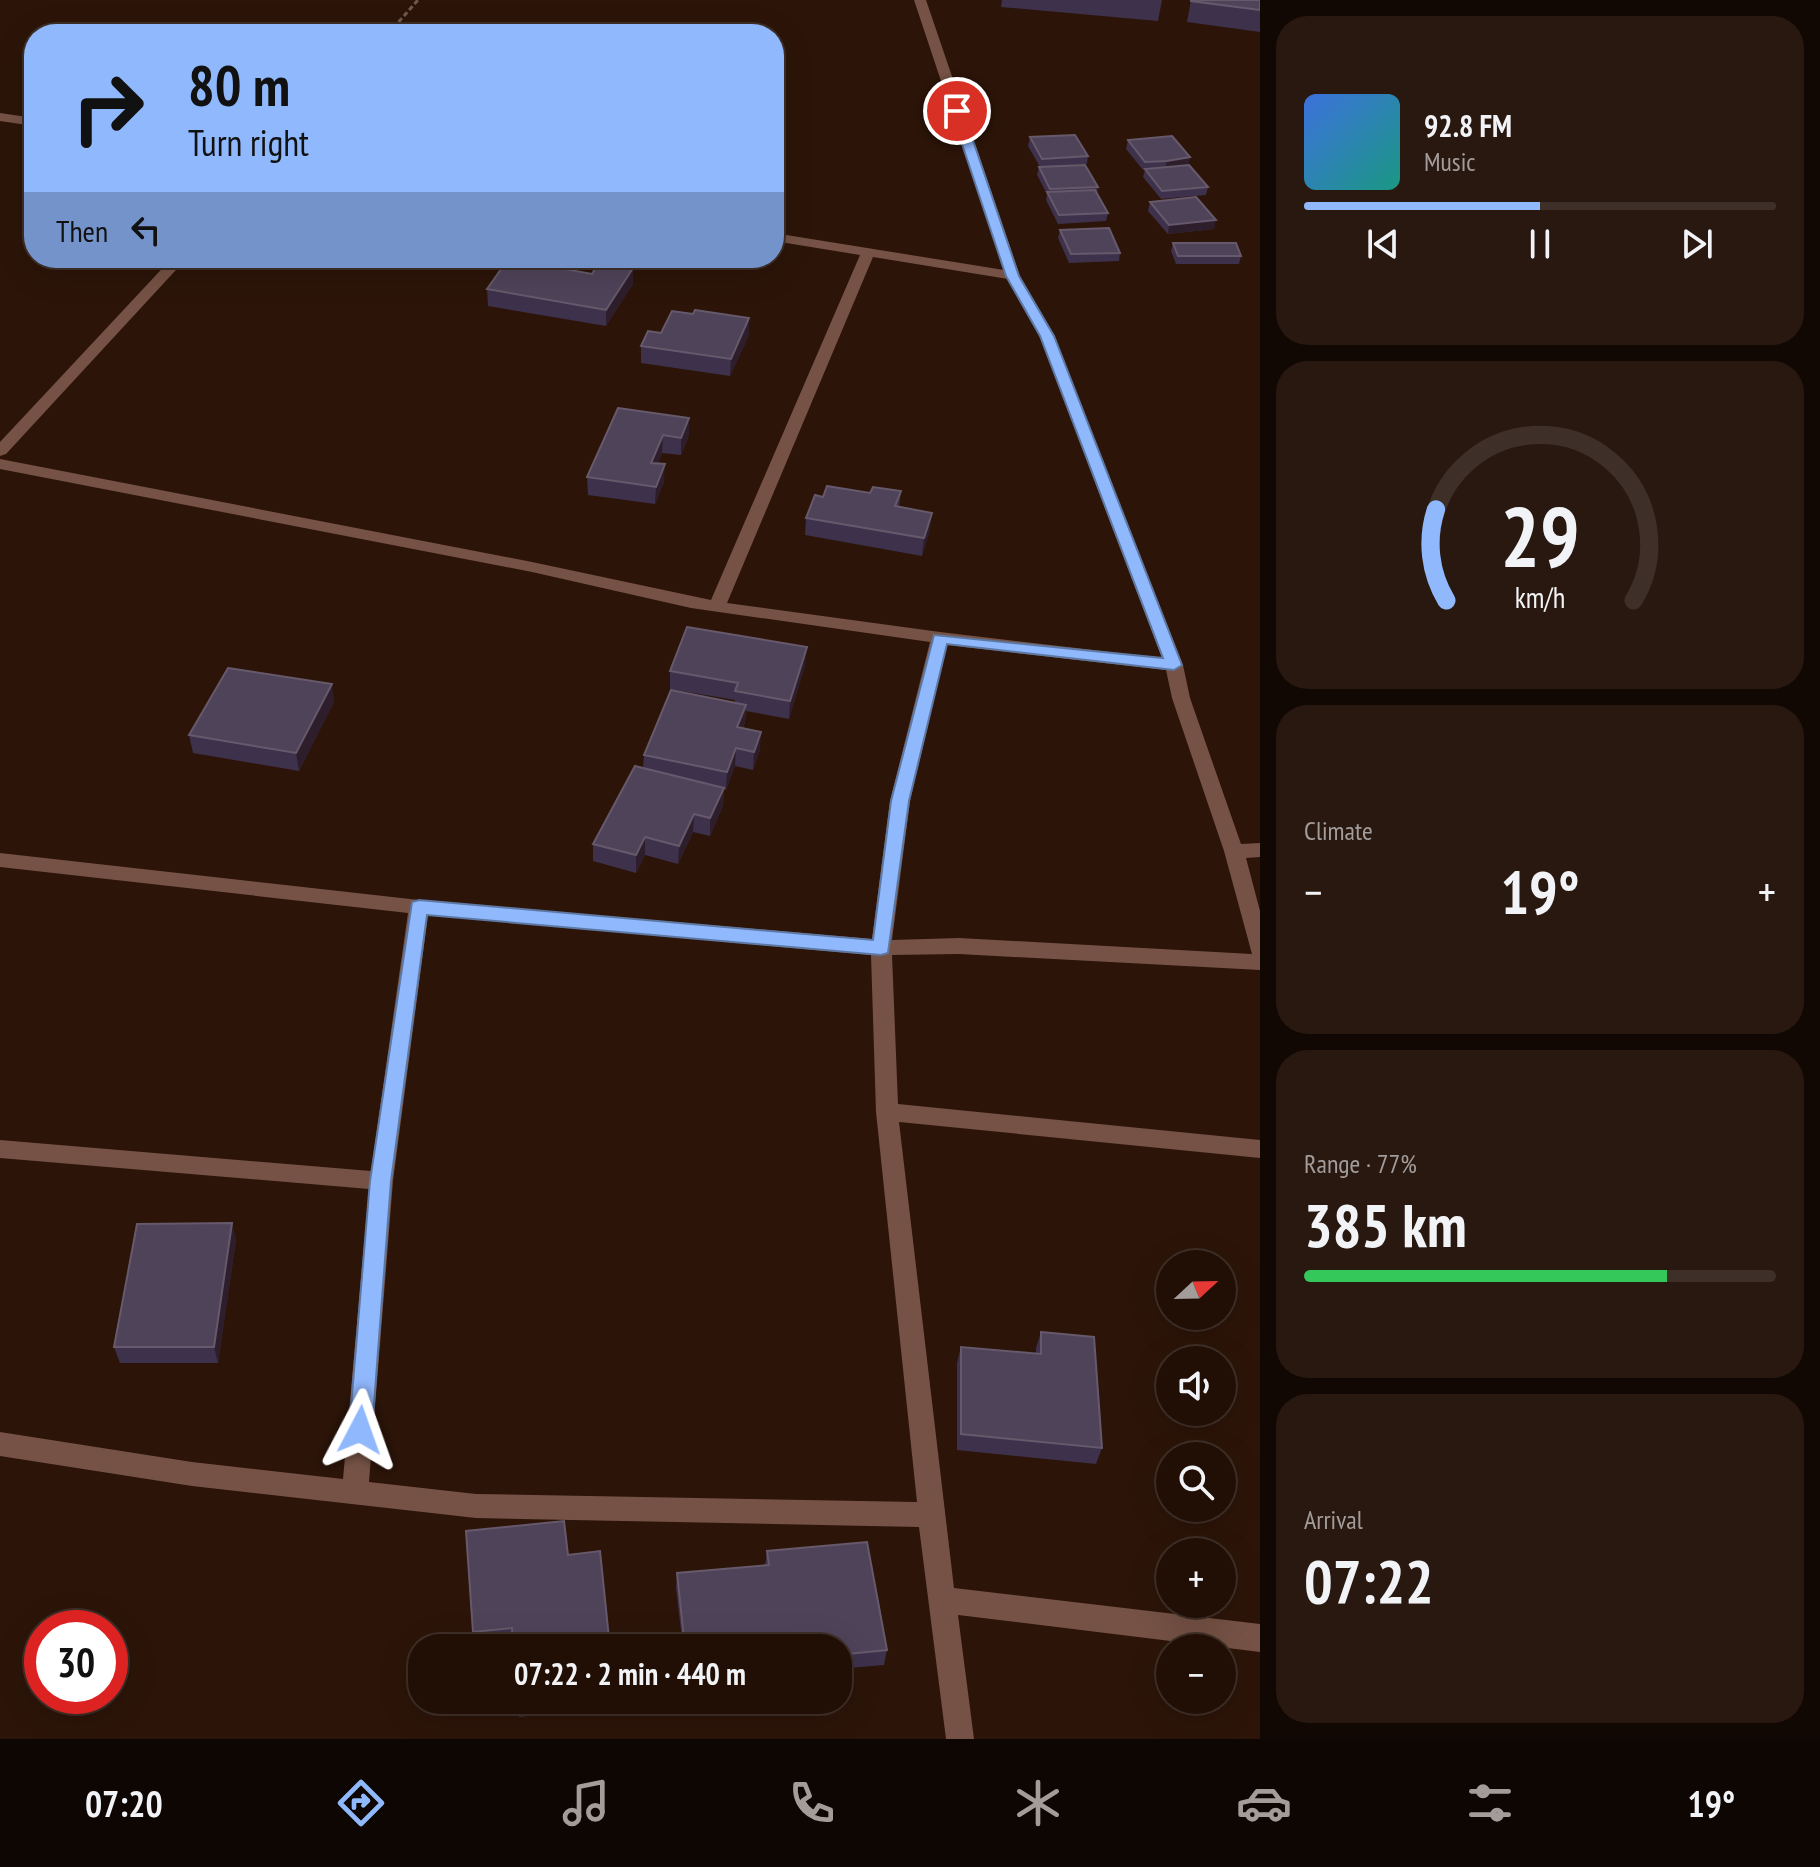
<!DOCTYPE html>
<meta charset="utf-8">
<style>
body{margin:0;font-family:"PT Sans Narrow",sans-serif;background:#291810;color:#f1f3f6;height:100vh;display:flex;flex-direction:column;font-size:30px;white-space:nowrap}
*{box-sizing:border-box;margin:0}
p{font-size:26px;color:#a29c9b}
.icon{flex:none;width:44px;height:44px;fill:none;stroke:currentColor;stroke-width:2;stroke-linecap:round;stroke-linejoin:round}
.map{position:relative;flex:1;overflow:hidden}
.sheet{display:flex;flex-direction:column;gap:16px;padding:16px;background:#120803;width:560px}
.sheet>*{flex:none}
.banner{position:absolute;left:24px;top:24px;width:760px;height:244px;border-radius:32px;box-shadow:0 8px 32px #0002,0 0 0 2px #3e2f28;background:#90b8fd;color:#111;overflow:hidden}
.needle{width:52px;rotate:68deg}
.controls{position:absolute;left:1156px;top:1250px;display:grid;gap:16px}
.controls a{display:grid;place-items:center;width:80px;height:80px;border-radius:50%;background:#210f06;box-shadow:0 8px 32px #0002,0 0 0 2px #3e2f28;font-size:40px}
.speed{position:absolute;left:24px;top:1610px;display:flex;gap:16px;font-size:40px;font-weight:700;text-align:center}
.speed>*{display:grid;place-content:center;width:104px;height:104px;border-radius:50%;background:#210f06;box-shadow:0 8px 32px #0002,0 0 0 2px #3e2f28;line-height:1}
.speed .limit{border:12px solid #d22;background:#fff;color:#111}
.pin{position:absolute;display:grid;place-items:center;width:68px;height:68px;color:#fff;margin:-34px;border:4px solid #fff;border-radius:50%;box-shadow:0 2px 8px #0007}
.me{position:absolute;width:88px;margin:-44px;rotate:4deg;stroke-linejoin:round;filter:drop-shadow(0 0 6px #0008)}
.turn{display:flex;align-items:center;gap:28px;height:168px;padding:0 32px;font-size:36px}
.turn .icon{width:104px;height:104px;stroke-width:2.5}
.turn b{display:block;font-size:56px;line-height:68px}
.then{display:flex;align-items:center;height:76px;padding:0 32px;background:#0003;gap:16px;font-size:30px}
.big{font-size:60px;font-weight:800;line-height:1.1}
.sheet .card{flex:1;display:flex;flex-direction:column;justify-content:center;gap:12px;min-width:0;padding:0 28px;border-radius:32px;background:#291810}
.sheet .dial{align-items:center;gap:0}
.dial svg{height:208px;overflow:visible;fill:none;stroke:#3e2f28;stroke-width:7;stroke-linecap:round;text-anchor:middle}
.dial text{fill:#f1f3f6;stroke:none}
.song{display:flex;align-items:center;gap:24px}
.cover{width:96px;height:96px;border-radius:12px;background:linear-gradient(135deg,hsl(220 70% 55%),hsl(170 70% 35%))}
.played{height:8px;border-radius:4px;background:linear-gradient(90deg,#90b8fd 50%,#3e2f28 50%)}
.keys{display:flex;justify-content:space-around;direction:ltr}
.heat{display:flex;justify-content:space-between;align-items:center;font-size:44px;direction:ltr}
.charge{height:12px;border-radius:6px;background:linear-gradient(90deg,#34c759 77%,#3e2f28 0)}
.trip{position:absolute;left:408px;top:1634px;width:444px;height:80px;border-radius:32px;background:#210f06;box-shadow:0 8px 32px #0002,0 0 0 2px #3e2f28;font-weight:800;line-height:80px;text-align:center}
.dock{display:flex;height:128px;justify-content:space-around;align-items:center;background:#0d0602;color:#a29c9b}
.dock .icon{width:56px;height:56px}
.dock .on{color:#90b8fd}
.dock b{font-size:36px;color:#f1f3f6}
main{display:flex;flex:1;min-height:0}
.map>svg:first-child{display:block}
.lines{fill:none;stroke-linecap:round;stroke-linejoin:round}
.path{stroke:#6f594f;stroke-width:3;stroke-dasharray:5 3;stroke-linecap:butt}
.street{fill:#755245;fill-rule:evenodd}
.wall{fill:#3d314c}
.shaded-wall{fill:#2e1e2b}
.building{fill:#4f4359;stroke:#66596b;stroke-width:2}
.route{fill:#90b8fd;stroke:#5e78a4;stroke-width:2}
</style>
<main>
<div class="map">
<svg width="1260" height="1739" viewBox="0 0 1260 1739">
<rect width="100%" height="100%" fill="#2c1408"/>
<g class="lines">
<path class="path" d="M 388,34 L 418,0"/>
<path class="street" d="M 914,0 L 926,0 L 1020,276 L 1054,336 L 1183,665 L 1190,698 L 1241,844 L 1260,843 L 1260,857 L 1246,858 L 1260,911 L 1260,970 L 959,954 L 892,955 L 898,1104 L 1260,1140 L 1260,1158 L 899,1122 L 954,1588 L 1260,1624 L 1260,1652 L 958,1615 L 974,1739 L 946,1739 L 919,1527 L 476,1518 L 192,1486 L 0,1456 L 0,1432 L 192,1462 L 343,1479 L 369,1189 L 0,1158 L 0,1140 L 371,1171 L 408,913 L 0,867 L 0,853 L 419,900 L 872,939 L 890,801 L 930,642 L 691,608 L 532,572 L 0,469 L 0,459 L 532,562 L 711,600 L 860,255 L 774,241 L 774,233 L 1004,270 ZM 873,257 L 1008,279 L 1040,336 L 1162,658 L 940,632 L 727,603 ZM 947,645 L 1166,670 L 1172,698 L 1224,851 L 1252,954 L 959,938 L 892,940 L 910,801 ZM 428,915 L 871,955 L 876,1112 L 917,1502 L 476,1494 L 369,1482 L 393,1181 Z
M 0,113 L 34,118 L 34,126 L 0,121 Z
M 172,258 L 187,258 L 6,454 L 0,456 L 0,442 Z"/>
</g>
<path class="wall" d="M 1002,0 L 1162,0 L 1158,21 L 1001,7 Z
M 1191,0 L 1260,0 L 1260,32 L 1187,22 Z
M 34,85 L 34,103 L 26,102 L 24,94 Z
M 1030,137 L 1088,156 L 1087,164 L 1056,166 L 1098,187 L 1097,193 L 1108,213 L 1106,221 L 1058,224 L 1046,200 L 1047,194 L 1037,175 L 1039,167 L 1040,167 L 1028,146 Z
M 1128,140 L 1190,157 L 1188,165 L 1208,187 L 1206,195 L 1161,199 L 1143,177 L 1145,170 L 1143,170 L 1126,149 Z
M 1150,202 L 1214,229 L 1168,234 L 1148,211 Z
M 1060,230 L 1120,253 L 1119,261 L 1069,263 L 1058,238 Z
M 1173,243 L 1241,256 L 1239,264 L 1176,264 L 1171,251 Z
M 551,267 L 633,284 L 606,326 L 488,306 L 487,289 Z
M 661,333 L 749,335 L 730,376 L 641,363 L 641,346 Z
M 618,408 L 689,435 L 681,455 L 662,453 L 658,463 L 664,482 L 655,504 L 588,495 L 587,477 Z
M 901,491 L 899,507 L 930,530 L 922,556 L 805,535 L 806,518 L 823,497 Z
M 805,665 L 789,719 L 746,711 L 745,722 L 743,728 L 760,750 L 753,770 L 735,766 L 726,790 L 724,789 L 723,806 L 710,836 L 693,832 L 678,864 L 645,855 L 636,873 L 593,861 L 593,844 L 643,768 L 644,755 L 735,702 L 735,700 L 670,689 L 670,671 Z
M 334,702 L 299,771 L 193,753 L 189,735 Z
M 232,1223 L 236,1240 L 218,1363 L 120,1363 L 114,1347 Z
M 1041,1332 L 1102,1448 L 1096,1464 L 957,1450 L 957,1363 L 961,1347 L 1036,1354 L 1036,1348 Z
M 564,1521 L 513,1643 L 475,1647 L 473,1632 Z
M 767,1551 L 887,1650 L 884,1665 L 838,1669 L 838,1648 L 683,1648 L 676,1588 L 677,1573 L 765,1566 Z
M 518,1700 L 615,1700 L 615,1706 L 519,1717 Z"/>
<path class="shaded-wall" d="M 1190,157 L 1188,166 L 1165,169 L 1167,161 Z
M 1216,220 L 1214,229 L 1168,234 L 1169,225 Z
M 548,258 L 551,258 L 551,271 L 543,265 Z
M 633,268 L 633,284 L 606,326 L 606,310 Z
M 749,318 L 749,335 L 730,376 L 731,359 Z
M 689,418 L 689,435 L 681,455 L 681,438 Z
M 663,435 L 662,453 L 651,480 L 651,463 Z
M 665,464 L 664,482 L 655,504 L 656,487 Z
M 932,513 L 930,530 L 922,556 L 924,538 Z
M 807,647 L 805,665 L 789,719 L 790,701 Z
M 332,684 L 334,702 L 299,771 L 296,753 Z
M 746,705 L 745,722 L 736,745 L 737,727 Z
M 761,732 L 760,750 L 753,770 L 754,752 Z
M 736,748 L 735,766 L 726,790 L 727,772 Z
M 724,788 L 723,806 L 710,836 L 710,818 Z
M 694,814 L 693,832 L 678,864 L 679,846 Z
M 645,837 L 645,855 L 636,873 L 636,855 Z
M 232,1223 L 236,1240 L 218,1363 L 214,1347 Z"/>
<path class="building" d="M 1191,0 L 1260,0 L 1260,10 L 1191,1 Z
M 34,85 L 34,96 L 24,94 Z
M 1075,135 L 1088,156 L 1042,159 L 1030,137 Z
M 1172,136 L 1190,157 L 1167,161 L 1145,162 L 1128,140 Z
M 1085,165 L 1098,187 L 1050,189 L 1039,167 Z
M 1189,165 L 1208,187 L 1162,191 L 1145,169 Z
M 1095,190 L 1108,213 L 1059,215 L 1047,192 Z
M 1196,197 L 1216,220 L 1169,225 L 1150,202 Z
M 1109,228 L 1120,253 L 1071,254 L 1060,230 Z
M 1173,243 L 1236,243 L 1241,256 L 1178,256 Z
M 509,258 L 548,258 L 543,265 L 592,274 L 599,262 L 633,268 L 606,310 L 487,289 Z
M 695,310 L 749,318 L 731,359 L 641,346 L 648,331 L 661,333 L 672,311 L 693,314 Z
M 618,408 L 689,418 L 681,438 L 663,435 L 651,463 L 665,464 L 656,487 L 587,477 Z
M 827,486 L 870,493 L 873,487 L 901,491 L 895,506 L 932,513 L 924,538 L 806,518 L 815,495 L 823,497 Z
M 687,627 L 807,647 L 790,701 L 735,691 L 738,683 L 670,671 Z
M 228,668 L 332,684 L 296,753 L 189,735 Z
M 671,690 L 746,705 L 737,727 L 761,732 L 754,752 L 736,748 L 727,772 L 644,755 Z
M 635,766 L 724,788 L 710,818 L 694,814 L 679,846 L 645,837 L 636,855 L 593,844 Z
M 232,1223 L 214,1347 L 114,1347 L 137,1224 Z
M 1041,1332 L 1094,1337 L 1102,1448 L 961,1434 L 961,1347 L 1041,1354 Z
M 564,1521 L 568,1555 L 600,1551 L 610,1648 L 513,1648 L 512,1628 L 473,1632 L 466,1531 Z
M 867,1542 L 887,1650 L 838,1655 L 838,1648 L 717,1648 L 717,1647 L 685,1648 L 677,1573 L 769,1565 L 767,1551 Z
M 518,1700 L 546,1700 L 518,1703 Z"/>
<path class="route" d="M 957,107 L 963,111 L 1019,276 L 1054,336 L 1182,665 L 1174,670 L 947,644 L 909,801 L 888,953 L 881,955 L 427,915 L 391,1181 L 372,1430 L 369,1437 L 360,1441 L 352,1437 L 349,1430 L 370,1181 L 412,902 L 419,900 L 873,940 L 891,801 L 934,635 L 1163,658 L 1040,336 L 1006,276 L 951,111 Z"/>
</svg>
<div class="controls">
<a><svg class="needle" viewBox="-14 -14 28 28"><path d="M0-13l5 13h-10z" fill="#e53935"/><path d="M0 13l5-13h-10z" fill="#a29c9b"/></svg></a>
<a><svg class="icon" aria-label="sound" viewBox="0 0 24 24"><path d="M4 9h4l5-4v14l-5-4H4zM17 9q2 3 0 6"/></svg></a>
<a><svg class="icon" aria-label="search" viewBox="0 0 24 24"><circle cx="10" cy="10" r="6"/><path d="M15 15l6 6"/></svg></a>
<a>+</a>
<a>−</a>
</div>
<div class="speed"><div class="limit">30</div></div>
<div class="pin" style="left:957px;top:111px;background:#d93025"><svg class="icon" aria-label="arrive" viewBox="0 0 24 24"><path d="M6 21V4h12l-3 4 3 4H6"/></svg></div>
<svg class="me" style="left:360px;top:1430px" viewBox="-20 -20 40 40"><path d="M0-17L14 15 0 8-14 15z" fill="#90b8fd" stroke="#fff" stroke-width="4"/></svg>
<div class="trip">07:22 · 2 min · 440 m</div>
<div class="banner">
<div class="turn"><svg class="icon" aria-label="right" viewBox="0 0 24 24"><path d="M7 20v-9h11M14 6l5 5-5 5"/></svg><div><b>80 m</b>Turn right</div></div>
<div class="then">Then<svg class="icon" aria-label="left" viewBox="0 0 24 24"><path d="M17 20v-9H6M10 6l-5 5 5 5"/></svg></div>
</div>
</div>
<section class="sheet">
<div class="card">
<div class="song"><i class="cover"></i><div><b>92.8 FM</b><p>Music</p></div></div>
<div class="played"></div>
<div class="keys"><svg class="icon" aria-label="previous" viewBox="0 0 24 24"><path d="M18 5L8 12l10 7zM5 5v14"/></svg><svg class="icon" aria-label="pause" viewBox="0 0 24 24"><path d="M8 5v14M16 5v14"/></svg><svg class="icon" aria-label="next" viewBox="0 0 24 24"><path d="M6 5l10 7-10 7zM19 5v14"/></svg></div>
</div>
<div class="card dial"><svg viewBox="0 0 100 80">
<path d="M14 69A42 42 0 1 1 86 69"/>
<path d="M14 69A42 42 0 0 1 10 34" stroke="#90b8fd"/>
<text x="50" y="56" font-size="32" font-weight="700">29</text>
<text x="50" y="72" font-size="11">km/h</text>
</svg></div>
<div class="card"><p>Climate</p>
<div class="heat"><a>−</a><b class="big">19°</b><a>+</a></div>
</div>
<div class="card"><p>Range · 77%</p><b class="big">385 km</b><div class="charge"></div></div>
<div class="card"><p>Arrival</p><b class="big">07:22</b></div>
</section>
</main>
<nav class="dock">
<b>07:20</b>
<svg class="icon on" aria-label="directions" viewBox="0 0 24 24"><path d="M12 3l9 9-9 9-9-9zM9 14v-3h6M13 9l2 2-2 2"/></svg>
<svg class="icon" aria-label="music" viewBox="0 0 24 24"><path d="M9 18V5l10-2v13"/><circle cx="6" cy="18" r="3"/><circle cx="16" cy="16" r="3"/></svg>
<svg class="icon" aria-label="phone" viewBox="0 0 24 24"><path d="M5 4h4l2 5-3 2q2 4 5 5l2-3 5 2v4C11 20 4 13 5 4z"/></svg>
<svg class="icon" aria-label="climate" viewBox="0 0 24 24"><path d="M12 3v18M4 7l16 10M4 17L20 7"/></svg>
<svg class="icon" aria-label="car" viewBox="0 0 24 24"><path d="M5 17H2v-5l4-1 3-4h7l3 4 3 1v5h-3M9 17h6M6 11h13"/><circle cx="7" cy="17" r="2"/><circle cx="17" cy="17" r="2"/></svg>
<svg class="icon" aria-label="filters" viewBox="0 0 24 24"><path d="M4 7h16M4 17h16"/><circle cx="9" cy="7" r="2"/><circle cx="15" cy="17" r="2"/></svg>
<b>19°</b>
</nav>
